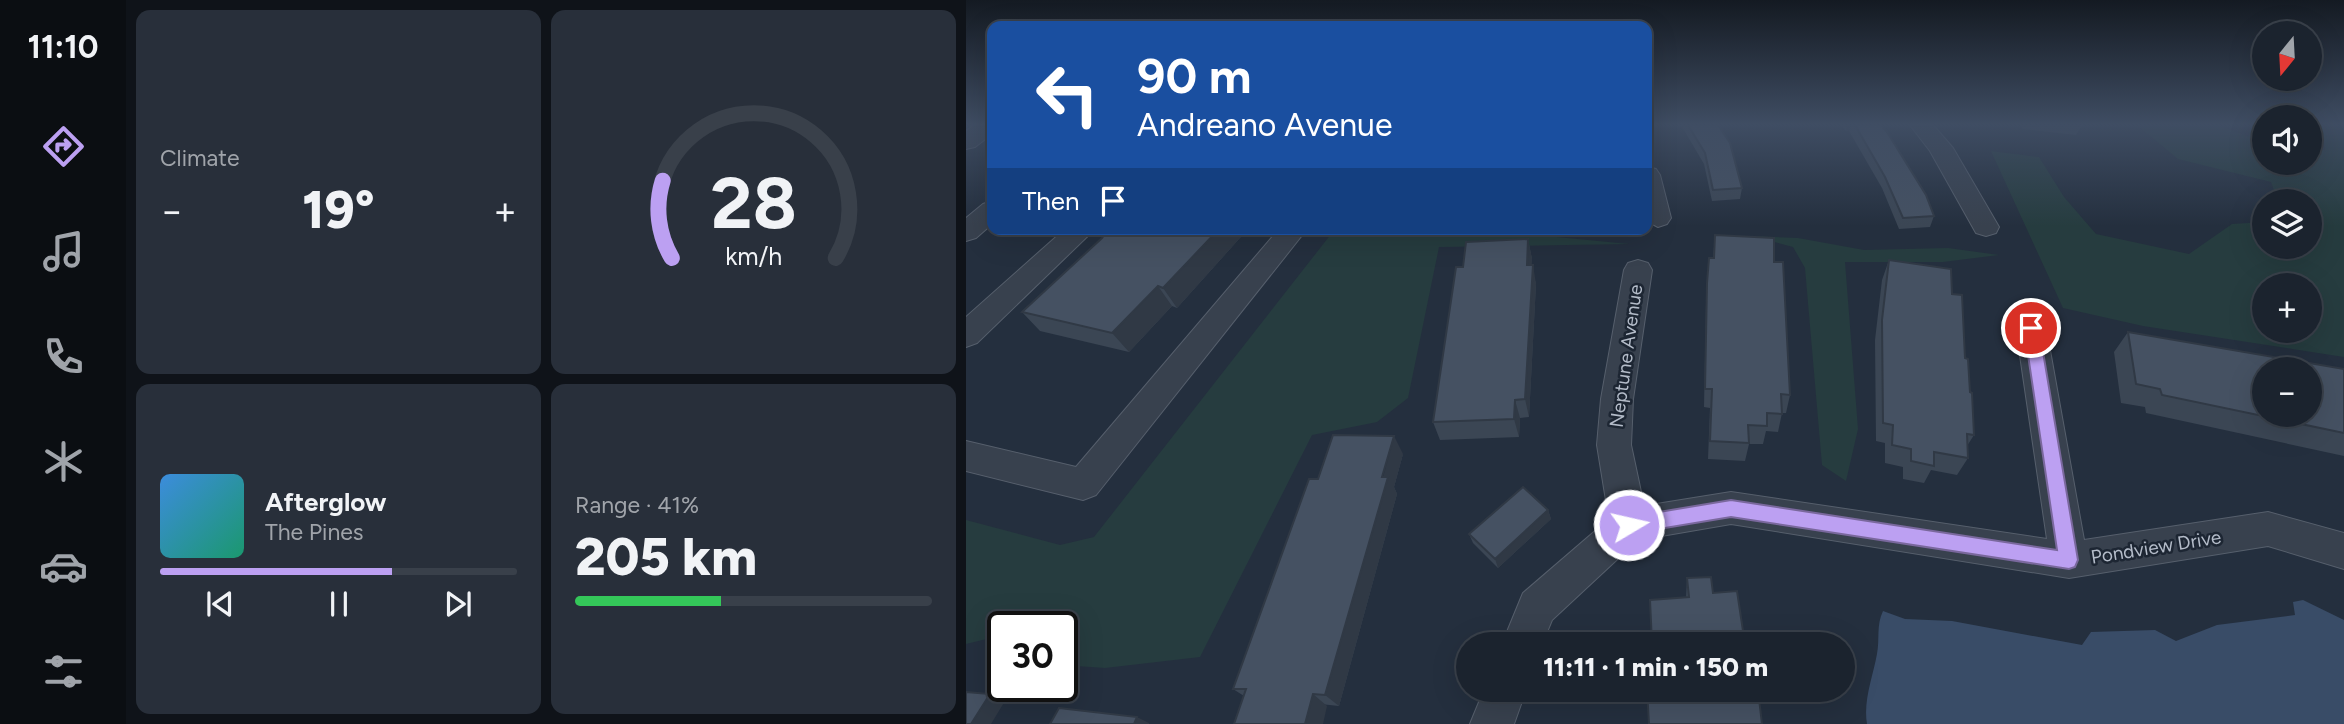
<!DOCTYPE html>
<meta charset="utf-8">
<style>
body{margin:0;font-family:Figtree,sans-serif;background:#282f3a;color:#f1f3f6;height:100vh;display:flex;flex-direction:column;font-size:26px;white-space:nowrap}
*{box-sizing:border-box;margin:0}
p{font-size:23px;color:#a0a4aa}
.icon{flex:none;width:38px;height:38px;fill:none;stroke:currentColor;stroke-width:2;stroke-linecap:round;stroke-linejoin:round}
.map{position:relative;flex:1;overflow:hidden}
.sheet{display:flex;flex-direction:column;gap:10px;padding:10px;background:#0f1319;width:840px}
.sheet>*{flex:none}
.banner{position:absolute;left:21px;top:21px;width:665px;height:214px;border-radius:14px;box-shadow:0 7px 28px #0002,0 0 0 2px #39404a;background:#1a4fa0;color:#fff;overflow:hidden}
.needle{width:46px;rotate:198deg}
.tools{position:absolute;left:1286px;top:21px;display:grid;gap:14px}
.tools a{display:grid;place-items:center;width:70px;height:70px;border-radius:50%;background:#1b232e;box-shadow:0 7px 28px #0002,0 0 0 2px #39404a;font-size:35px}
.speed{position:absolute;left:21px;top:611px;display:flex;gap:14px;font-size:35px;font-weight:700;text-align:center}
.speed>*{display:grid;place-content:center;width:91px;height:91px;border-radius:50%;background:#1b232e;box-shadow:0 7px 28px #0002,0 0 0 2px #39404a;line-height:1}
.speed .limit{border:4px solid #111;border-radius:10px;background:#fff;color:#111}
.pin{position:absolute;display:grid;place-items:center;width:60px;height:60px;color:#fff;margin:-30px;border:4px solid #fff;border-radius:50%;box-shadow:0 2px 7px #0007}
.me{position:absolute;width:77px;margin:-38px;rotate:81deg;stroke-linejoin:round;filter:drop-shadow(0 0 5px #0008)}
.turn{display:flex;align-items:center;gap:24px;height:147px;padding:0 35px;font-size:32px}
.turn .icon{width:91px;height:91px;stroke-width:2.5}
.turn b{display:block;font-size:49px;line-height:60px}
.then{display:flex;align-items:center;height:66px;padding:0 35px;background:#0003;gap:14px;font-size:26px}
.big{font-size:52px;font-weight:800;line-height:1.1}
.sheet .widget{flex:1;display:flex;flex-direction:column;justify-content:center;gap:10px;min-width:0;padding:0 24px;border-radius:14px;background:#282f3a}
.sheet .dial{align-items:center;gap:0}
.dial svg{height:182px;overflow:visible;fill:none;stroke:#39404a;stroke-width:7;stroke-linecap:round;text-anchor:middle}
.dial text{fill:#f1f3f6;stroke:none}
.song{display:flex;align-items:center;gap:21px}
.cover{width:84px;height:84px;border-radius:10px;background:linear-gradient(135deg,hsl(210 70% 55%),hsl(160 70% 35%))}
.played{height:7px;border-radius:4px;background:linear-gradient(90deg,#bca0f2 65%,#39404a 65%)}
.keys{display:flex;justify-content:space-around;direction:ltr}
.heat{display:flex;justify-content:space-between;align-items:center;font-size:38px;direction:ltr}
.charge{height:10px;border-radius:5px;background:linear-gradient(90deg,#34c759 41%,#39404a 0)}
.sheet .tiles{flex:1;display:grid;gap:10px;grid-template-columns:repeat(2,1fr)}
.trip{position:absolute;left:490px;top:632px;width:399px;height:70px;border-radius:35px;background:#1b232e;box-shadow:0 7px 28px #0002,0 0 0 2px #39404a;font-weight:800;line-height:70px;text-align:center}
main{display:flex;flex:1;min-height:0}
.tabs{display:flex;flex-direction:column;width:126px;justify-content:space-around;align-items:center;background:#0b0e12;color:#a0a4aa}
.tabs .icon{width:49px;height:49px}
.tabs .current{color:#bca0f2}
.tabs b{font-size:32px;color:#f1f3f6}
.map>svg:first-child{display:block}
.green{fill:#263c3f;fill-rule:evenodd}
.water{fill:#394c67}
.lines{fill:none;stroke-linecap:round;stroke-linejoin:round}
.minor-casing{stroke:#565f6c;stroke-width:2}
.minor{fill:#38414e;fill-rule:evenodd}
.wall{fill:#3b4654}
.shaded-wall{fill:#303945}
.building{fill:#455162;stroke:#303945;stroke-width:2;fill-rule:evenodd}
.route{fill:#bca0f2;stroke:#7a689d;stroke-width:2}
.labels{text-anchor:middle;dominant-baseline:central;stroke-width:5;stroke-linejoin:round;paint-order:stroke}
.street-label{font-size:19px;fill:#b4bcc9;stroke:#1d2633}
</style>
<main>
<nav class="tabs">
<b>11:10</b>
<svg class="icon current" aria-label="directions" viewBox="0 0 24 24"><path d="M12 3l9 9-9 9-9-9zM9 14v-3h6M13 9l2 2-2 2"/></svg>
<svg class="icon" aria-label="music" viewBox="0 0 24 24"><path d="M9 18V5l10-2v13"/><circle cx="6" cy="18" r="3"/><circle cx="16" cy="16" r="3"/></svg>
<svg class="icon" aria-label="phone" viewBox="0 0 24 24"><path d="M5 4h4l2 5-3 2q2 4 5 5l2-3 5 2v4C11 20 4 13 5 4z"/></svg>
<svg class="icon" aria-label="climate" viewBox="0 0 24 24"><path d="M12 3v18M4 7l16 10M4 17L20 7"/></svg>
<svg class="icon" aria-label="car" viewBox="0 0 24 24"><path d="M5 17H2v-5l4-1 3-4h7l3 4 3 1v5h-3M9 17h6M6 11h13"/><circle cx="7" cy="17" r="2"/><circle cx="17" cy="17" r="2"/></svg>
<svg class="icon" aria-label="filters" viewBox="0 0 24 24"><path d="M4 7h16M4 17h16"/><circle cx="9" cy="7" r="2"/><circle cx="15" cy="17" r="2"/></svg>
</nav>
<section class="sheet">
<div class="tiles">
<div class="widget"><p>Climate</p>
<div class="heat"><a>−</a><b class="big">19°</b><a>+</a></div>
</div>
<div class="widget dial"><svg viewBox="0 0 100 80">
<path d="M14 69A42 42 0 1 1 86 69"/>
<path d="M14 69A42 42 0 0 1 10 35" stroke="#bca0f2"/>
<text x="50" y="56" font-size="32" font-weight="700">28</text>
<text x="50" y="72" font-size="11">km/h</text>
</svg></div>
<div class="widget">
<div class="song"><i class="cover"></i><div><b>Afterglow</b><p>The Pines</p></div></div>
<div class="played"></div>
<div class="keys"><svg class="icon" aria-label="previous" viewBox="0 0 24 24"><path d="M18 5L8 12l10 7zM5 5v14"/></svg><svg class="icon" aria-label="pause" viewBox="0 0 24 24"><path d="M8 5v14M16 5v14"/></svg><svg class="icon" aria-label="next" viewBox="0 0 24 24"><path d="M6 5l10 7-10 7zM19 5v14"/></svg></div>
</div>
<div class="widget"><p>Range · 41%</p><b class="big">205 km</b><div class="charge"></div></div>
</div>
</section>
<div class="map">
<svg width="1378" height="724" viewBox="0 0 1378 724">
<rect width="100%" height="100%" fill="#242f3e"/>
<path class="green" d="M 1171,125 L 1251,125 L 1298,142 L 1298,163 L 1344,163 L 1344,148 L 1359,150 L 1356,125 L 1378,125 L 1378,357 L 1177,326 L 1097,308 L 1025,151 L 1073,157 L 1098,197 L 1130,234 L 1223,254 L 1266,224 L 1298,222 L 1298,247 L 1344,247 L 1344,201 L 1312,201 L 1305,182 L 1212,159 ZM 1298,285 L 1344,285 L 1344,331 L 1298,331 Z
M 369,229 L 552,229 L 560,234 L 663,244 L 473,247 L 442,398 L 411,422 L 346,435 L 234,657 L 139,668 L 96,665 L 96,626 L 37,626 L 37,635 L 0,644 L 0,520 L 94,545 L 128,537 Z
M 786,236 L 832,238 L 898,250 L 982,248 L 1033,255 L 977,262 L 879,262 L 892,429 L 880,481 L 856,465 L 839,268 L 827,247 Z"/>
<path class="water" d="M 1337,600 L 1378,620 L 1378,724 L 901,724 C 897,701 907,676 911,654 C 914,638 910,626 917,611 L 939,619 L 986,621 L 1116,645 L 1125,632 L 1189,630 L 1210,641 L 1251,625 L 1329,615 L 1327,602 Z"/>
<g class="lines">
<g class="minor-casing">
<path id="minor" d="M 8,125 L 26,125 L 26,134 L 9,147 L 0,149 L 0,131 Z
M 944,125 L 967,125 L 987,148 L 1033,227 L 1030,233 L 1020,236 L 1010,233 L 964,151 Z
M 681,167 L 690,169 L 694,175 L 705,218 L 701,224 L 692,227 L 681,221 Z
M 26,201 L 26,224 L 10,238 L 0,241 L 0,218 L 17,204 Z
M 99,229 L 129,229 L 11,343 L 0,347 L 0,317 Z
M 313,229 L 341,229 L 130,495 L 117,500 L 0,471 L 0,441 L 110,467 Z
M 672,260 L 682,263 L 686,270 L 667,399 L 665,445 L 678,506 L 765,492 L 1081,539 L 1050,328 L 1054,320 L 1065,317 L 1076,320 L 1080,328 L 1118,540 L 1302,512 L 1378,533 L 1378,569 L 1302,546 L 1103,578 L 765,524 L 672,540 L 586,620 L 576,644 L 536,644 L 557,593 L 643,519 L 631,445 L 635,399 L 658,270 L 662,263 Z
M 518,690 L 560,690 L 548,724 L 504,724 Z"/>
</g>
<use href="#minor" class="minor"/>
</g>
<path class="wall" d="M 715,125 L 752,125 L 776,188 L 774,199 L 746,201 L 738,164 Z
M 875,125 L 915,125 L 968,216 L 964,227 L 933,229 L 916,188 L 883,131 L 880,131 Z
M 1055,125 L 1116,125 L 1110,135 L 1056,129 Z
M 282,229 L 211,308 L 206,306 L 163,352 L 74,331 L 56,312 Z
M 749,235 L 808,262 L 824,395 L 820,413 L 816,413 L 812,432 L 800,431 L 797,444 L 783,444 L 779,461 L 742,459 L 744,408 L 738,407 L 740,302 L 743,258 L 747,258 Z
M 562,239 L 566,259 L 565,265 L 570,284 L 563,417 L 554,418 L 553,437 L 474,440 L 467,422 L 497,267 Z
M 923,260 L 986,294 L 999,358 L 1004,392 L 1008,435 L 1001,446 L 1002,458 L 991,475 L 965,470 L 958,483 L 937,479 L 937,467 L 919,463 L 919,443 L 910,441 L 909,340 L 916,280 Z
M 1162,332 L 1378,369 L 1378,456 L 1180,413 L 1179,407 L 1155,403 L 1148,352 Z
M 437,454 L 428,487 L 431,494 L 373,706 L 278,696 L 267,689 Z
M 582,510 L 585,519 L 532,568 L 507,543 L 503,534 Z
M 721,578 L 747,593 L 779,644 L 686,644 L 684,600 L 720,598 Z"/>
<path class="shaded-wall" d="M 881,125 L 885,125 L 883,131 L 880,131 Z
M 253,229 L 282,229 L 211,308 L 197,288 Z
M 562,239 L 566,259 L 564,285 L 561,265 Z
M 567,265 L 570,284 L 563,417 L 559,399 Z
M 192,286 L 206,306 L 163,352 L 146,333 Z
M 549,400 L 554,418 L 553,437 L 548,419 Z
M 428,436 L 437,454 L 428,487 L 431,494 L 373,706 L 359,695 Z
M 582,510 L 585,519 L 532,568 L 529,559 Z
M 24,694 L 39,701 L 25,724 L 5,724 Z
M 347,694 L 361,706 L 357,724 L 339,724 Z
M 171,717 L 183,723 L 183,724 L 168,724 Z"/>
<path class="building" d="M 722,125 L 752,125 L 764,143 L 776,188 L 747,190 L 739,153 Z
M 889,125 L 915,125 L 921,132 L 960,195 L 968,216 L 937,218 L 919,177 Z
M 142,229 L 253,229 L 197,288 L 192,286 L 146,333 L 56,312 L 136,238 Z
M 749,235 L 808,238 L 808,262 L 817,262 L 824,395 L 815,394 L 816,414 L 801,413 L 801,426 L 782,425 L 783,443 L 744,441 L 746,389 L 739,389 L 741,283 L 743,258 L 748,258 Z
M 562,239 L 561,265 L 567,265 L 559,399 L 549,400 L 548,419 L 467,422 L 490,267 L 497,267 L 500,242 Z
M 923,260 L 985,269 L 986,294 L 996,295 L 999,358 L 1002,359 L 1004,392 L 1006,393 L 1008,435 L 1001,434 L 1002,458 L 968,452 L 968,466 L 945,461 L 945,449 L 926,445 L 927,425 L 917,423 L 916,320 Z
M 1162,332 L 1378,369 L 1378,433 L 1196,395 L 1194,389 L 1170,384 ZM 1298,369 L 1344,369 L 1344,415 L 1298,415 Z
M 367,435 L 428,436 L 416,477 L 422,477 L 359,695 L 347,694 L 339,724 L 268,724 L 280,689 L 267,689 L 343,479 L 352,479 Z
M 557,487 L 582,510 L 529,559 L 503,534 Z
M 745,577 L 747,593 L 771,591 L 779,644 L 686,644 L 684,600 L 723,597 L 721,578 Z
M 681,690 L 792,690 L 796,724 L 683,724 Z
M 0,692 L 24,694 L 5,724 L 0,724 Z
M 93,708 L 171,717 L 168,724 L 84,724 Z"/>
<linearGradient id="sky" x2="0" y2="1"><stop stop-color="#141a22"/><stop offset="0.55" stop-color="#3f4d63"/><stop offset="1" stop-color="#3f4d63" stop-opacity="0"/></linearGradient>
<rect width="1378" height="226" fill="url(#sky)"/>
<path class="route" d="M 1065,323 L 1073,328 L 1112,560 L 1109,567 L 1103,569 L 765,517 L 663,534 L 656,531 L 653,525 L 656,519 L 663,517 L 765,500 L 1091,550 L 1058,328 Z"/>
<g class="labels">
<g class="street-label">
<text transform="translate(660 356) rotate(-82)">Neptune Avenue</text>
<text transform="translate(1190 547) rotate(-9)">Pondview Drive</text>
</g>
</g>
</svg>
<div class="tools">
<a><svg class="needle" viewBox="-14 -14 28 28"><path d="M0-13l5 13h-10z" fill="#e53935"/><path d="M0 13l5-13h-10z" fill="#a0a4aa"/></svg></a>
<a><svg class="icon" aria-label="sound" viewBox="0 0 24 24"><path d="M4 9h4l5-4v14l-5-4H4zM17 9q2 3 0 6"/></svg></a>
<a><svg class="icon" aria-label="layers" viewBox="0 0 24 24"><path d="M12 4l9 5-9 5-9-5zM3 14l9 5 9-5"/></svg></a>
<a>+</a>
<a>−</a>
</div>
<div class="speed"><div class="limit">30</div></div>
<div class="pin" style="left:1065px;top:328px;background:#d93025"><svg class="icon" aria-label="arrive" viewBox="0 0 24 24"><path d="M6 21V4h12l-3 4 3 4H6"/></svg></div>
<svg class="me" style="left:663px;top:525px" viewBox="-20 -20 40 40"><circle r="17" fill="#bca0f2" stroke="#fff" stroke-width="3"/><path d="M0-11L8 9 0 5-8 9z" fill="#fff"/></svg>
<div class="trip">11:11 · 1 min · 150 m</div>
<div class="banner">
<div class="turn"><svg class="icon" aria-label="left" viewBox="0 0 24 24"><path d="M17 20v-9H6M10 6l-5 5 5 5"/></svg><div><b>90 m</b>Andreano Avenue</div></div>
<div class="then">Then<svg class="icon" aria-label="arrive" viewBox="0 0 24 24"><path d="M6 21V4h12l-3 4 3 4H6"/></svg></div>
</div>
</div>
</main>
